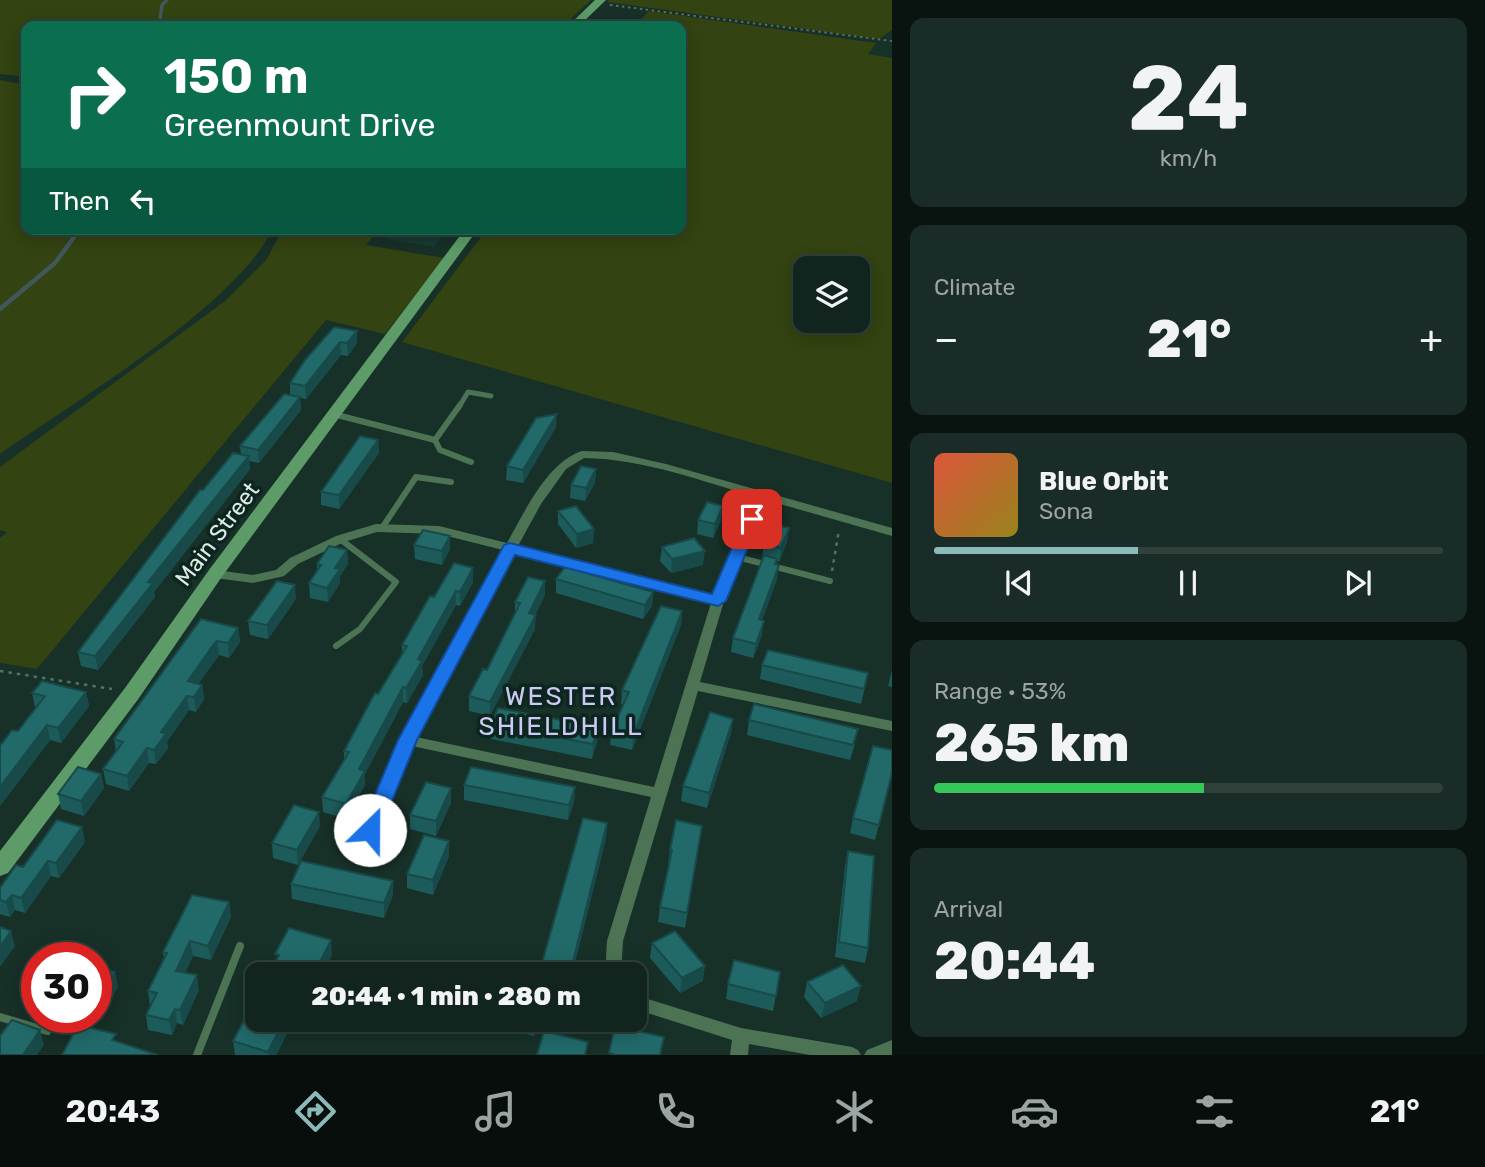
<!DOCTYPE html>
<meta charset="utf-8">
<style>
body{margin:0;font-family:Rubik,sans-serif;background:#1a2c27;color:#f1f3f6;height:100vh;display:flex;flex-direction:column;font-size:26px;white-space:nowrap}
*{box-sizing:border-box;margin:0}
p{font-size:23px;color:#9ca4a4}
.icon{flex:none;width:38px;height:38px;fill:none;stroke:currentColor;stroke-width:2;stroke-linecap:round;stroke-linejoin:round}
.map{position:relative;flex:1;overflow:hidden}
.panel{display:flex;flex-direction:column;gap:18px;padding:18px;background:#091410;width:593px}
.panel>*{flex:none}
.hud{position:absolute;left:21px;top:21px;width:665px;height:214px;border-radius:14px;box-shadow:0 4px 18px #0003,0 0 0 2px #30413c;background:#0b6e4f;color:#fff;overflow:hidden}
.tools{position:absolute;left:793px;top:256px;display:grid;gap:14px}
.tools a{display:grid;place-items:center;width:77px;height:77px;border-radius:14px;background:#11241e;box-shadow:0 4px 18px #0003,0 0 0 2px #30413c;font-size:35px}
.speed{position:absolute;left:21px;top:942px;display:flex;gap:14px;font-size:35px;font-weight:700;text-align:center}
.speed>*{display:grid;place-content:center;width:91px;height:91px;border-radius:50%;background:#11241e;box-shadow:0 4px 18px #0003,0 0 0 2px #30413c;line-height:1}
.speed .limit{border:10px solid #d22;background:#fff;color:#111}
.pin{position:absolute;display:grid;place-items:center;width:60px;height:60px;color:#fff;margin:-30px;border-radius:14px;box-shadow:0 4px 10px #0006}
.me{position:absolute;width:77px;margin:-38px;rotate:23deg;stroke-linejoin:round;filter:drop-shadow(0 0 5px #0008)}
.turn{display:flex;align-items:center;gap:24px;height:147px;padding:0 28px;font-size:32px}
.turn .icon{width:91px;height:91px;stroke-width:2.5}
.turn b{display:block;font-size:49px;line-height:60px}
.then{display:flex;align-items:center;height:66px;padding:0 28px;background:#0003;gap:14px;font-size:26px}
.big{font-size:52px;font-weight:800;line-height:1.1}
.panel .card{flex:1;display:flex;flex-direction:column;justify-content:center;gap:10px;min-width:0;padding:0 24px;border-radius:14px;background:#1a2c27}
.panel .dial{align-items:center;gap:0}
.dial b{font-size:91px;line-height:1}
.song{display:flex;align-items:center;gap:21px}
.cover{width:84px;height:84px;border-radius:10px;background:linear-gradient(135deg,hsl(10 70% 55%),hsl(50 70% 35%))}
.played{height:7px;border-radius:4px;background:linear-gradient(90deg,#8bbbb9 40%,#30413c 40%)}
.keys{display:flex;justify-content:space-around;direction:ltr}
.heat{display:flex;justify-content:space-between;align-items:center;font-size:38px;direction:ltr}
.charge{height:10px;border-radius:5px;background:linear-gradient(90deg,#34c759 53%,#30413c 0)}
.trip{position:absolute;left:245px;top:962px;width:402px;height:70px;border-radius:14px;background:#11241e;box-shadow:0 4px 18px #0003,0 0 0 2px #30413c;font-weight:800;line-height:70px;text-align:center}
.menu{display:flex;height:112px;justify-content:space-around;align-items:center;background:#070e0c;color:#9ca4a4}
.menu .icon{width:49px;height:49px}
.menu .active{color:#8bbbb9}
.menu b{font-size:32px;color:#f1f3f6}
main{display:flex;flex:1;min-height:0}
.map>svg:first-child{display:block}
.built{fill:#183b31}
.green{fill:#334311;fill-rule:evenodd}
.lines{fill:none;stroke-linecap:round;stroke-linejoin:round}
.stream-far1{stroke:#42575a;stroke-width:3.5}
.stream{stroke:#42575a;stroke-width:4.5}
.path-far1{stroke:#576d66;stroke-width:2;stroke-dasharray:2.5 3.5;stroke-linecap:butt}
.path{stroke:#576d66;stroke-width:2.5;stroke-dasharray:3.5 5;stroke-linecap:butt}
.lane-far2{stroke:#4c7353;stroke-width:5}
.lane-far1{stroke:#4c7353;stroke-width:6}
.lane{stroke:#4c7353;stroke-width:8}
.street{fill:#4c7353;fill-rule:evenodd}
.secondary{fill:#5d9b68;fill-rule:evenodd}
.wall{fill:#1d5b5b}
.shaded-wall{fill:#184a4a}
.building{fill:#226a6a;stroke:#184a4a;stroke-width:2}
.route{fill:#1a73e8;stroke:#114b97;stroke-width:2}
.labels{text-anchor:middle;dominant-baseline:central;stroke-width:7;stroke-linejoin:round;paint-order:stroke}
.street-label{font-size:23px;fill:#ddece7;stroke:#0c261f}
.quarter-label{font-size:26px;letter-spacing:2px;fill:#ccc9f4;stroke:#0c261f}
</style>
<main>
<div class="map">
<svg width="892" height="1055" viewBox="0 0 892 1055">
<rect width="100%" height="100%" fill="#173028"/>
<path class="built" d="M 394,229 L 448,229 L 434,247 L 386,239 Z"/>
<path class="green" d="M 0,0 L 591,0 L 563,26 L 26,26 L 26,77 L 0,74 Z
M 609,0 L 892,0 L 892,30 L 879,39 L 607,2 Z
M 649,11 L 876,43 L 868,54 L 892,58 L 892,483 L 402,342 L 487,229 L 681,229 L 681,26 L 635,26 ZM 805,268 L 858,268 L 858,320 L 805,320 Z
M 0,80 L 26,85 L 26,229 L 272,229 C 240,303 70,405 0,454 Z
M 283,229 L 379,229 L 366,245 L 444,258 L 385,334 L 326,320 L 37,669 L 0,663 L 0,538 L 7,532 L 0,530 L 0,467 L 225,301 L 266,260 Z"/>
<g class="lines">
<path class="stream-far1" d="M 159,26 L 162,5 L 167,0"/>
<path class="stream" d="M 0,309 L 55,263 L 80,229"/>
<path class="path-far1" d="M 610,5 L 892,41"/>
<path class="path" d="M 832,571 L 839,530
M 0,671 L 112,689"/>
<path class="lane-far2" d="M 459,407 L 468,392 L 491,396"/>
<path class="lane-far1" d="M 337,415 L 435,440 L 460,405
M 435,440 L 440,450 L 471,462
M 382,528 L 416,477 L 451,482
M 737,557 L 830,581
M 336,646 L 360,629 L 396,582 L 340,539"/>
<path class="lane" d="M 0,1017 L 47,1031
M 197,1055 L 240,946"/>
<path class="street" d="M 582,451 L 613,452 L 666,464 L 892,528 L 892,536 L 773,502 L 758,520 L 724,601 L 700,682 L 892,721 L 892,731 L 698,691 L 623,941 L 621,975 L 605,975 L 607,941 L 651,797 L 412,746 L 375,834 L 370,836 L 365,834 L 362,830 L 400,740 L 503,550 L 439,534 L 377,532 L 344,542 L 298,564 L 284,576 L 280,577 L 253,583 L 215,578 L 209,574 L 215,570 L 253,575 L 276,570 L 290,558 L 336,536 L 376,524 L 439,526 L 507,543 C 524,513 547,462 582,451 ZM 584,458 C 645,459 704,482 763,499 L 746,519 L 714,596 L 518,546 L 541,504 L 566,469 ZM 514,553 L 711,603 L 654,787 L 416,737 Z
M 635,995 L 741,1028 L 852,1047 L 858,1050 L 861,1055 L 810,1055 L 749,1044 L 748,1055 L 730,1055 L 732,1040 L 635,1009 Z
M 892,1040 L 892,1055 L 864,1055 L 867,1050 Z"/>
<path class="secondary" d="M 595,0 L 606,0 L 579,26 L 568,26 Z
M 465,229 L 478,229 L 221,578 L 139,698 L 8,873 L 0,876 L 0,851 L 125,688 L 209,570 Z"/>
</g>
<path class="wall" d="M 357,331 L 357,343 L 348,356 L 341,355 L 306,399 L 300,398 L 301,410 L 259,463 L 249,461 L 250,469 L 154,592 L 155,597 L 98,670 L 81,666 L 78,652 L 203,490 L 241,454 L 240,446 L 290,395 L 290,383 L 305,360 Z
M 556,427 L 523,483 L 506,480 L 507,466 Z
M 378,440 L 379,453 L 339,509 L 321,505 L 321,492 Z
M 596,469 L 595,483 L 585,501 L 570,498 L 571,485 Z
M 558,511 L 594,529 L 593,543 L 576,548 L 558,524 Z
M 698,520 L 721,520 L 713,538 L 697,534 Z
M 789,528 L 787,542 L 779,562 L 777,561 L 777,579 L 762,620 L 762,635 L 753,658 L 731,652 L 733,638 L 763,558 L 762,558 L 764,544 Z
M 414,545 L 450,549 L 442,565 L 415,559 Z
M 662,547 L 703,565 L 671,573 L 660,561 Z
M 347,550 L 348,564 L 340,576 L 340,583 L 328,602 L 310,598 L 309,583 L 317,570 L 317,564 Z
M 556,579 L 653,592 L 652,606 L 643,619 L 556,593 Z
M 473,582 L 460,606 L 456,605 L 422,666 L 423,675 L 407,703 L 403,702 L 365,774 L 365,785 L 346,819 L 323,812 L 322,797 L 344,760 L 344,751 L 402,654 L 402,645 L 434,597 Z
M 545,595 L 535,615 L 535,629 L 490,716 L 469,711 L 469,696 L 487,670 L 515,614 L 515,602 Z
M 296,599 L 268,639 L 250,635 L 248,621 Z
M 682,611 L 681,625 L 632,750 L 610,745 L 612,730 L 623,705 L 621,704 L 622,690 Z
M 201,619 L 238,628 L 240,642 L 229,658 L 219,655 L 198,684 L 202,685 L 204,699 L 196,712 L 189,710 L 167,742 L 168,748 L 156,764 L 149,763 L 129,791 L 106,784 L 103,769 L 116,752 L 114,739 Z
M 762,665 L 865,687 L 861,704 L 760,679 Z
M 892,670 L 892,687 L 888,686 Z
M 86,692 L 89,706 L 61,743 L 50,740 L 0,806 L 0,746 L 18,731 L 36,708 L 35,707 L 32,693 Z
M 733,719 L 731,733 L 707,808 L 681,801 L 683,786 Z
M 749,720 L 855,744 L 850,760 L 747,735 Z
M 491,725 L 598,727 L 597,742 L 592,759 L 491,739 Z
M 101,774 L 104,788 L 84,816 L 61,809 L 58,794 Z
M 892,774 L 875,840 L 850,833 L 853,818 Z
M 464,785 L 575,787 L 574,802 L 568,820 L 464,800 Z
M 451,788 L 451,803 L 436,836 L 410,829 L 410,815 Z
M 607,823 L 606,838 L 572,975 L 541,975 L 542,963 Z
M 320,826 L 298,865 L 273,858 L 272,843 Z
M 702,826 L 685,928 L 658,922 L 660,907 L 669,865 L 668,864 L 670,850 Z
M 85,842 L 59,878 L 51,876 L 25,913 L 15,910 L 10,917 L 0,914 L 0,888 L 23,867 Z
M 848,851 L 868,948 L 865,963 L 835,957 L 845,866 Z
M 449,856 L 433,895 L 407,888 L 407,874 Z
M 291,884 L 393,895 L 384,918 L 292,899 Z
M 229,902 L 231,917 L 211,960 L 193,956 L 185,973 L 199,990 L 183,1025 L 177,1023 L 172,1035 L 148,1030 L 146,1015 L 150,1006 L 148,991 L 164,959 L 163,952 Z
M 652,943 L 703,981 L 680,993 L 650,958 Z
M 96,959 L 100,968 L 118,987 L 103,1012 L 96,1010 Z
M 780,972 L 773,1011 L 726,999 L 728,984 Z
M 807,982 L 857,1001 L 821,1018 L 804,997 Z
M 257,1020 L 294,1020 L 276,1055 L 235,1055 L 233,1041 Z
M 506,1020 L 538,1020 L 534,1036 L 505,1029 Z"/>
<path class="shaded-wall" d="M 357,331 L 357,343 L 348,356 L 347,343 Z
M 340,342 L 341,355 L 306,399 L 305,386 Z
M 300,397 L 301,410 L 259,463 L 258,450 Z
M 557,414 L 556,427 L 523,483 L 523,470 Z
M 378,440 L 379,453 L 339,509 L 339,495 Z
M 249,456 L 250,469 L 154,592 L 155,597 L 98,670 L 95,656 L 148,582 Z
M 596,469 L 595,483 L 585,501 L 586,488 Z
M 723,506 L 721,520 L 713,538 L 715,524 Z
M 789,528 L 787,542 L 779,562 L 781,548 Z
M 594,529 L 593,543 L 576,548 L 577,534 Z
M 450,536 L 450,549 L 442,565 L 442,551 Z
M 347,550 L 348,564 L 340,576 L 340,583 L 328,602 L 327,588 L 335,568 Z
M 705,551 L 703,565 L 671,573 L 672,559 Z
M 779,565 L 777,579 L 757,634 L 759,619 Z
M 473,568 L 473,582 L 460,606 L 460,592 Z
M 545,581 L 545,595 L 529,627 L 529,613 Z
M 295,585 L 296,599 L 268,639 L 267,625 Z
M 456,591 L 456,605 L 422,666 L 423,675 L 407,703 L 406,688 L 418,659 Z
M 653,592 L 652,606 L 643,619 L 645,605 Z
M 682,611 L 681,625 L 632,750 L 633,736 Z
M 536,615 L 535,629 L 490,716 L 490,702 Z
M 764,621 L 762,635 L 753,658 L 756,644 Z
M 238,628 L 240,642 L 229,658 L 228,643 Z
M 217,641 L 219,655 L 190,696 L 188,681 Z
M 202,685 L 204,699 L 196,712 L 194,697 Z
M 403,687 L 403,702 L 365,774 L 365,785 L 346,819 L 346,804 L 359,769 Z
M 86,692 L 89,706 L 61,743 L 58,728 Z
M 187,696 L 189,710 L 167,742 L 168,748 L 156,764 L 154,750 L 161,732 Z
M 733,719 L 731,733 L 707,808 L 709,793 Z
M 47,725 L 50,740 L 0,806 L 0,787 Z
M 598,727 L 597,742 L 592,759 L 593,744 Z
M 147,748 L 149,763 L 129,791 L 127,776 Z
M 101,774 L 104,788 L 84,816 L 81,801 Z
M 575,787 L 574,802 L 568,820 L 569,805 Z
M 451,788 L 451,803 L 436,836 L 436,821 Z
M 319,812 L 320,826 L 298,865 L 297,850 Z
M 607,823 L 606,838 L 572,975 L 571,975 Z
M 82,827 L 85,842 L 59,878 L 56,863 Z
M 449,841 L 449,856 L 433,895 L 433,880 Z
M 48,861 L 51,876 L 25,913 L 21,898 Z
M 393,881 L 393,895 L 384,918 L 384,903 Z
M 12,895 L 15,910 L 10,917 L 6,902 Z
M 229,902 L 231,917 L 211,960 L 208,946 Z
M 11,931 L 15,946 L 0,967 L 0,947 Z
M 331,940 L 332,955 L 322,975 L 314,975 Z
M 190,941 L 193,956 L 179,986 L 176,971 Z
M 705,966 L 703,981 L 680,993 L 682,978 Z
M 115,972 L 118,987 L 103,1012 L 100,997 Z
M 197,975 L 199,990 L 183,1025 L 180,1010 Z
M 861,986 L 857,1001 L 821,1018 L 825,1003 Z
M 175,1009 L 177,1023 L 172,1035 L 169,1020 Z
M 284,1020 L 294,1020 L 276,1055 L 269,1055 L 268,1052 Z
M 535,1020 L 538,1020 L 534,1036 L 535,1021 Z
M 40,1030 L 44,1045 L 37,1055 L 23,1055 Z"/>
<path class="building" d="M 334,327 L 357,331 L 347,343 L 340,342 L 305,386 L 290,383 L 305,360 Z
M 284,394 L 300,397 L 258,450 L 240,446 Z
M 557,414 L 523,470 L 507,466 L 536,418 Z
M 360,436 L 378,440 L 339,495 L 321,492 Z
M 233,453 L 249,456 L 148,582 L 153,583 L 95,656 L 78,652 L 200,490 L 203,490 Z
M 581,466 L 596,469 L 586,488 L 571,485 Z
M 707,502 L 723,506 L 715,524 L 698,520 Z
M 576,506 L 594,529 L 577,534 L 558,511 Z
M 772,524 L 789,528 L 781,548 L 764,544 Z
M 423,530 L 450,536 L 442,551 L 414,545 Z
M 694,538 L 705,551 L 672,559 L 662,547 Z
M 329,546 L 347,550 L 335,568 L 340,569 L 327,588 L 309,583 L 321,565 L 317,564 Z
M 764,555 L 777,559 L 775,564 L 779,565 L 759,619 L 764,621 L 756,644 L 733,638 Z
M 454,563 L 473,568 L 460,592 L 456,591 L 418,659 L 422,661 L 406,688 L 403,687 L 359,769 L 365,771 L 346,804 L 322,797 L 349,752 L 344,751 L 375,693 L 378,694 L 407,646 L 402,645 L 430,596 L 434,597 Z
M 565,567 L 653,592 L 645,605 L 556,579 Z
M 528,577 L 545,581 L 529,613 L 536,615 L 490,702 L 469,696 L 483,669 L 487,670 L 520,603 L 515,602 Z
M 277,581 L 295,585 L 267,625 L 248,621 Z
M 661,606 L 682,611 L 633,736 L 612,730 L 629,692 L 622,690 Z
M 201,619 L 238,628 L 228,643 L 217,641 L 214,644 L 188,681 L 202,685 L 194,697 L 187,696 L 161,732 L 166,734 L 154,750 L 147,748 L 127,776 L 103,769 L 123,742 L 114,739 Z
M 768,650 L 868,673 L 864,689 L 762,665 Z
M 42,681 L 86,692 L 58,728 L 47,725 L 0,787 L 0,746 L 12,730 L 18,731 L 45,696 L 32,693 Z
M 754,704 L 858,729 L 853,745 L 749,720 Z
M 498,708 L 598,727 L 593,744 L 491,725 Z
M 710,712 L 733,719 L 709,793 L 683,786 Z
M 873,746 L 892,750 L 892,773 L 879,825 L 853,818 Z
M 78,767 L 101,774 L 81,801 L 58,794 Z
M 471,767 L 575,787 L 569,805 L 464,785 Z
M 426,782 L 451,788 L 436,821 L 410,815 Z
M 294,805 L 319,812 L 297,850 L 272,843 Z
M 583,818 L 607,823 L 571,970 L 542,963 Z
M 57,820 L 82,827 L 56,863 L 48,861 L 21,898 L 12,895 L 6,902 L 0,900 L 0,888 L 16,865 L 23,867 Z
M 676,820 L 702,826 L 687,913 L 660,907 L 672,850 L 670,850 Z
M 424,835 L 449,841 L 433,880 L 407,874 Z
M 848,851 L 874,856 L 868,948 L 839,942 Z
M 301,861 L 393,881 L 384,903 L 291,884 Z
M 192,895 L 229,902 L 208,946 L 190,941 L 176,971 L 197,975 L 180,1010 L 175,1009 L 169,1020 L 146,1015 L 157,993 L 148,991 L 167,953 L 163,952 Z
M 0,927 L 11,931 L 0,947 Z
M 289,928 L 331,940 L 314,974 L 318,975 L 269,975 L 279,955 L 275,954 Z
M 675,931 L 705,966 L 682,978 L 652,943 Z
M 51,954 L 63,957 L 49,957 Z
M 734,960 L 780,972 L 776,996 L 728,984 Z
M 843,965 L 861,986 L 825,1003 L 807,982 Z
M 96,967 L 115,972 L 100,997 L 96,996 Z
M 257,996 L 257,1020 L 284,1020 L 268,1052 L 233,1041 Z
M 12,1020 L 40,1030 L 23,1055 L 0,1055 L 0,1036 Z
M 78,1025 L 116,1034 L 112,1040 L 158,1055 L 62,1055 Z
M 615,1026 L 664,1037 L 660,1055 L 616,1055 L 609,1053 Z
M 544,1031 L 588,1042 L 585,1055 L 537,1055 Z"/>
<path class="route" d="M 752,514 L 760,519 L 726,601 L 718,606 L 515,555 L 417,740 L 380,830 L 377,836 L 363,836 L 360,830 L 398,740 L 504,545 L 510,543 L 712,594 L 744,519 Z"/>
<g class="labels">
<g class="street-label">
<text transform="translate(217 534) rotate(-53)">Main Street</text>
</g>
<g class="quarter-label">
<text x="561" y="696">WESTER<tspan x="561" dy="30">SHIELDHILL</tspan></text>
</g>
</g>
</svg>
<div class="tools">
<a><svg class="icon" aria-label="layers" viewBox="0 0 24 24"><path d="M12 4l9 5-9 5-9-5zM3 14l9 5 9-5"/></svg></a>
</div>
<div class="speed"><div class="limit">30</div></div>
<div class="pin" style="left:752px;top:519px;background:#d93025"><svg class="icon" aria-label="arrive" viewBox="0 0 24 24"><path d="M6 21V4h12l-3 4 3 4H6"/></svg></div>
<svg class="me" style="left:370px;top:830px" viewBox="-20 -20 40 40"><circle r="19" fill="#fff"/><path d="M0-13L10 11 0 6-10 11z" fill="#1a73e8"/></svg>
<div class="trip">20:44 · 1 min · 280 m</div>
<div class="hud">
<div class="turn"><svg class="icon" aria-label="right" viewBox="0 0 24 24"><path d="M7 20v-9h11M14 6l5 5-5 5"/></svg><div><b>150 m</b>Greenmount Drive</div></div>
<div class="then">Then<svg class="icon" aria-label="left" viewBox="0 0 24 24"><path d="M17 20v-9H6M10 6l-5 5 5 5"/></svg></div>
</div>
</div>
<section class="panel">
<div class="card dial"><b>24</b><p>km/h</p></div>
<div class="card"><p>Climate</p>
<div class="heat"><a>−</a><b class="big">21°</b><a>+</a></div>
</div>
<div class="card">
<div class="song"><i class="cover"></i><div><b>Blue Orbit</b><p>Sona</p></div></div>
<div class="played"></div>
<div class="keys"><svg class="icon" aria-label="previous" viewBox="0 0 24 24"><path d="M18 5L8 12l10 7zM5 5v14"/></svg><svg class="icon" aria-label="pause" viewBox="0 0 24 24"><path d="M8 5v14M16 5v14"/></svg><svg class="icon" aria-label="next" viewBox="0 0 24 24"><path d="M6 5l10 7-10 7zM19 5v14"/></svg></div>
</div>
<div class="card"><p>Range · 53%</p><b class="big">265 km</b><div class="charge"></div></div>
<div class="card"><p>Arrival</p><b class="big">20:44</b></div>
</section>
</main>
<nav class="menu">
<b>20:43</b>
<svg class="icon active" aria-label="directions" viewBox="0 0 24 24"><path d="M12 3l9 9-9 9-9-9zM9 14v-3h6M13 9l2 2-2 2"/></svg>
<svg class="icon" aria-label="music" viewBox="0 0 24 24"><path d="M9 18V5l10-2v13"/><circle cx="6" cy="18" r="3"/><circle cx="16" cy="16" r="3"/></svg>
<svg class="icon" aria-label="phone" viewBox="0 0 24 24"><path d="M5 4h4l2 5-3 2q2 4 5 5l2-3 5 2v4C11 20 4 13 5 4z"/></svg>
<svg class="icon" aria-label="climate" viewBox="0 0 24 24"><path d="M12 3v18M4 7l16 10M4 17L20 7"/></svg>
<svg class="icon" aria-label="car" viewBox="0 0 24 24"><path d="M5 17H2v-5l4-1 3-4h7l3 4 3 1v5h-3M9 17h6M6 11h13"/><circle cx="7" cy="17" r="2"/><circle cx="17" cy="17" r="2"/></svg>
<svg class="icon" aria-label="filters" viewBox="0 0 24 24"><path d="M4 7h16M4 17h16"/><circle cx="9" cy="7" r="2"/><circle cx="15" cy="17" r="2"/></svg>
<b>21°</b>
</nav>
